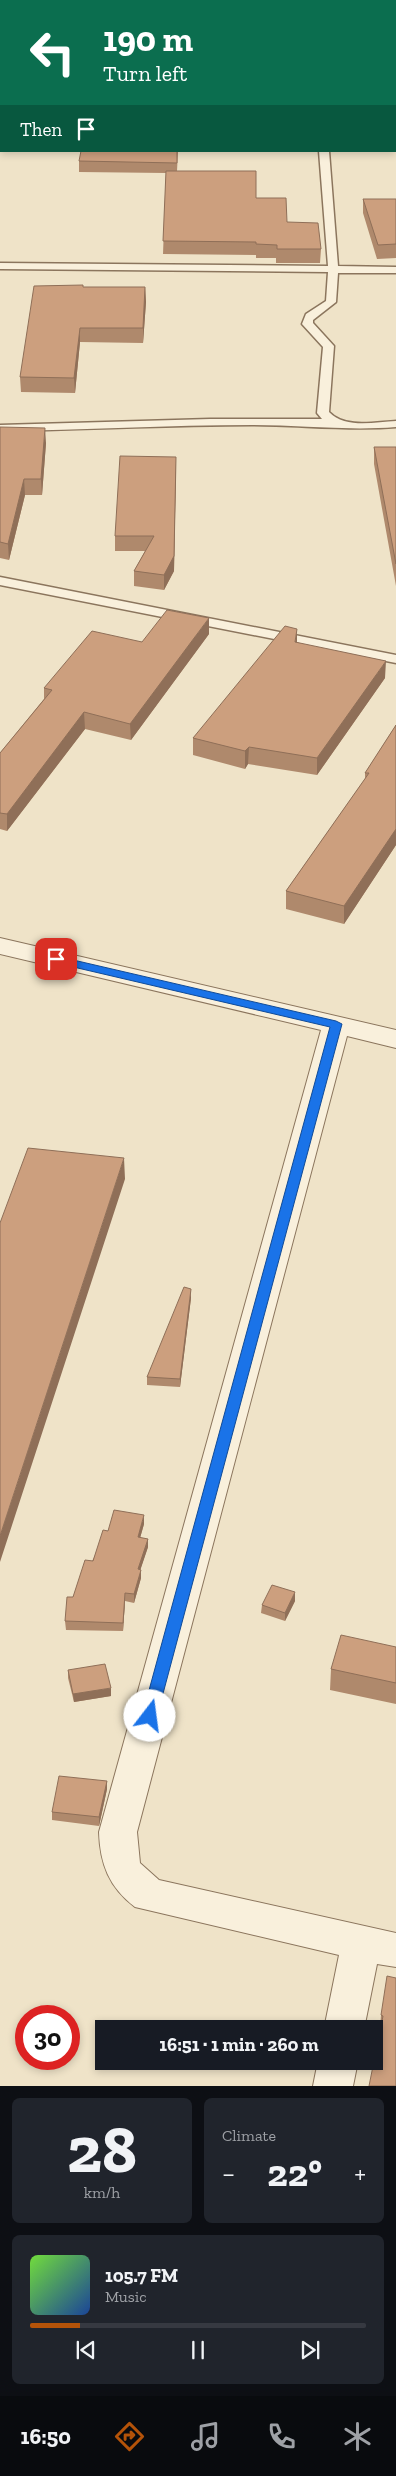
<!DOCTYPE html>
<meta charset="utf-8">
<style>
body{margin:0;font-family:"Zilla Slab",serif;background:#20242c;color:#f1f3f6;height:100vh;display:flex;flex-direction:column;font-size:19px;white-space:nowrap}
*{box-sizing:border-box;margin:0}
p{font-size:16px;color:#9ea1a6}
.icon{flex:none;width:28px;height:28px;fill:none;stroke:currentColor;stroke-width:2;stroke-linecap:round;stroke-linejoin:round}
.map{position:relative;height:2086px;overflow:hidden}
.panel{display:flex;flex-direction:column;gap:12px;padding:12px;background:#0d0f14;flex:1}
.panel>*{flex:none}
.hud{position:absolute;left:0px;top:0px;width:396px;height:152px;box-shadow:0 2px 8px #0003;background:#0b6e4f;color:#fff;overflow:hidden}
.speed{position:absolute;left:15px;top:2005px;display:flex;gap:10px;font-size:25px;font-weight:700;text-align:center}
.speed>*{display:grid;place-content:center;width:65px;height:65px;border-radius:50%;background:#171b24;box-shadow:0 2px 8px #0003;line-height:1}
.speed .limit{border:8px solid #d22;background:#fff;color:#111}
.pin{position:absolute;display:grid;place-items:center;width:42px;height:42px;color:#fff;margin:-21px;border-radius:10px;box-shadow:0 2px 8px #0006}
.me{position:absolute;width:55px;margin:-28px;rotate:15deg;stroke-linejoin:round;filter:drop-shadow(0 0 4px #0008)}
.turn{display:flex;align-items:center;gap:18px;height:105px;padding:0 20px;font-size:22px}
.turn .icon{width:65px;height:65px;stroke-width:2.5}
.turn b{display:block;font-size:35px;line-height:42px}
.then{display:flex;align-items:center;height:48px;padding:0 20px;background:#0003;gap:10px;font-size:19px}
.big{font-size:38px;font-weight:700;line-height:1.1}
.panel .widget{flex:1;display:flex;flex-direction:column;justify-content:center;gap:8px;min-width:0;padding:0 18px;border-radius:8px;background:#20242c}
.panel .dial{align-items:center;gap:0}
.dial b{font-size:65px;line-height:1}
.song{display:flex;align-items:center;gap:15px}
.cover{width:60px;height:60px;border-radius:8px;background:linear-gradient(135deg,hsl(100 70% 55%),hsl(220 70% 35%))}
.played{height:5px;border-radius:2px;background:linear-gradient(90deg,#b45309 15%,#363941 15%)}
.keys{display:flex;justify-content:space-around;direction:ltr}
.heat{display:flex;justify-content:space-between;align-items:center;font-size:28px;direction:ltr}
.panel .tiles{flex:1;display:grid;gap:12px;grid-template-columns:1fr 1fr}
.widget:last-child{grid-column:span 2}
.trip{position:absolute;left:95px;top:2020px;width:288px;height:50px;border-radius:0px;background:#171b24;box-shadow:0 2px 8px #0003;font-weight:700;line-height:50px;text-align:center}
.tabs{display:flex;height:80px;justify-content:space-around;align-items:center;background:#090b0e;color:#9ea1a6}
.tabs .icon{width:35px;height:35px}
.tabs .active{color:#b45309}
.tabs b{font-size:22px;color:#f1f3f6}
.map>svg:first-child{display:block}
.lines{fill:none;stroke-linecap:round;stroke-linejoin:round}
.lane-casing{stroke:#8b755d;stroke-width:3}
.street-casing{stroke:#8b755d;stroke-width:2}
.lane{fill:#f9f0dc;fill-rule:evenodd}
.street{fill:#f9f0dc;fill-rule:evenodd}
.wall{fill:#af896c}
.shaded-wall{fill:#8f6f58}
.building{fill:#cc9f7e;stroke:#8f6f58}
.route{fill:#1a73e8;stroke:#114b97}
</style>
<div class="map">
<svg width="396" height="2086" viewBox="0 0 396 2086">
<rect width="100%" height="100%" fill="#efe3c8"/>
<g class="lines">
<g class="lane-casing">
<path id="lane" d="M 395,46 L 396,46 L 396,52 L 395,52 Z
M 0,48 L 1,48 L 1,54 L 0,54 Z
M 319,151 L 329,151 L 338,266 L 396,267 L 396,273 L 338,273 L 336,302 L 313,320 L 313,323 L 334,346 L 329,412 C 345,429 375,422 396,421 L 396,427 C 348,431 300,425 252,425 C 168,425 84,430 0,431 L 0,425 L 210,419 L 322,419 L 317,413 L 323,347 L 302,324 L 306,314 L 326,301 L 328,272 L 0,269 L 0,263 L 328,266 Z
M 0,577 L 396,655 L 396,663 L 0,585 Z"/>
</g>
<g class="street-casing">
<path id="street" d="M 0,938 L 396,1030 L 396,1048 L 347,1036 L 137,1832 L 140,1863 L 159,1880 L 396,1933 L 396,1967 L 377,1964 L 364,2029 L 324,2029 L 339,1955 L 135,1907 C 109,1887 100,1864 99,1832 L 321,1030 L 0,954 Z
M 318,2061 L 358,2061 L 353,2086 L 313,2086 Z"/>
</g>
<use href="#lane" class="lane"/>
<use href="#street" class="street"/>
</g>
<path class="wall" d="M 178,151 L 177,171 L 256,198 L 321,249 L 320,263 L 276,263 L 276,258 L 256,258 L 256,255 L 163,254 L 166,173 L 79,172 L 79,161 Z
M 363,199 L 396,199 L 396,258 L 377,259 L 363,213 Z
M 83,287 L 145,287 L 146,302 L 143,343 L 80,342 L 75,393 L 21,392 L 20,377 Z
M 0,427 L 46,443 L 42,495 L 25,495 L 9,560 L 0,558 Z
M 374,447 L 396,447 L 396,586 L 374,464 Z
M 176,471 L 174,571 L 164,590 L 134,586 L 134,571 L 145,551 L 115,551 L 115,536 Z
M 209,634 L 131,740 L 85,729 L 7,831 L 0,829 L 0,753 L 44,699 L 44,688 L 142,642 Z
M 297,642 L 385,678 L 317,775 L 248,764 L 245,769 L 193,755 L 193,738 Z
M 396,725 L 396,845 L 344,924 L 286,909 L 286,891 L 365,779 L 365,773 Z
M 191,1298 L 180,1387 L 147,1385 L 147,1377 Z
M 144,1524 L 140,1538 L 148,1539 L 148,1547 L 140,1570 L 141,1570 L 141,1578 L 134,1603 L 125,1601 L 123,1631 L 66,1630 L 65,1621 L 73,1597 L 108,1531 Z
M 295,1601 L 285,1621 L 261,1613 L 262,1605 Z
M 396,1647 L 396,1704 L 330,1690 L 331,1669 Z
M 68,1670 L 111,1696 L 74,1702 L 68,1678 Z
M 107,1781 L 107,1789 L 99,1826 L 52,1820 L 52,1812 Z
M 396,1978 L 380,2029 L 381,2015 Z"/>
<path class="shaded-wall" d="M 145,287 L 146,302 L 143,343 L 143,328 Z
M 80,328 L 80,342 L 75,393 L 74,378 Z
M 45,428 L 46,443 L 42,495 L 41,479 Z
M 176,457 L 174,571 L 164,590 L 164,575 Z
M 24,479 L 25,495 L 9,560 L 8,544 Z
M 209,618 L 209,634 L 131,740 L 130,724 Z
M 297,629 L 297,645 L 295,642 Z
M 386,661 L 385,678 L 317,775 L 317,758 Z
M 84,712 L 85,729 L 7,831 L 7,814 Z
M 249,747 L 248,764 L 245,769 L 245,751 Z
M 396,829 L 396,845 L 344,924 L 344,906 Z
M 124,1158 L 125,1179 L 0,1562 L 0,1536 Z
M 191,1289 L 191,1298 L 180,1387 L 180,1379 Z
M 144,1515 L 144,1524 L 138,1545 L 138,1537 Z
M 148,1539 L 148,1547 L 138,1577 L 138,1569 Z
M 141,1570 L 141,1578 L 134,1603 L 134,1594 Z
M 295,1592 L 295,1601 L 285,1621 L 285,1613 Z
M 125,1593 L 125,1601 L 123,1631 L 123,1623 Z
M 111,1688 L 111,1696 L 74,1702 L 73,1694 Z
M 107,1781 L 107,1789 L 99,1826 L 99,1817 Z"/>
<path class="building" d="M 128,0 L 177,0 L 177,1 L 128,1 Z
M 81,151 L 177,151 L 177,163 L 79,161 Z
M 166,171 L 256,171 L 256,198 L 286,198 L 287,222 L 318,223 L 321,249 L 277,249 L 277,245 L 256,244 L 256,242 L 163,241 Z
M 363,199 L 396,199 L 396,244 L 378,245 Z
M 83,285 L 83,287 L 145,287 L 143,328 L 80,328 L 74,378 L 20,377 L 34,286 Z
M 0,427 L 45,428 L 41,479 L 24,479 L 8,544 L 0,542 Z
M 374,447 L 396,447 L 396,564 Z
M 120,456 L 176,457 L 174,556 L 164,575 L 134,571 L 154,536 L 115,536 Z
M 167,610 L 209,618 L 130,724 L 84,712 L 7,814 L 0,813 L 0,753 L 52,690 L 44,688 L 92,631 L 142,642 Z
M 285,626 L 297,629 L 295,642 L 386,661 L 317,758 L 249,747 L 245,751 L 193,738 Z
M 396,725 L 396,829 L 344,906 L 286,891 L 369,773 L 365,773 Z
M 28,1148 L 124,1158 L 0,1536 L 0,1223 Z
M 184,1287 L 191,1289 L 180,1379 L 147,1377 Z
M 114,1510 L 144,1515 L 138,1537 L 148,1539 L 138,1569 L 141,1570 L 134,1594 L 125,1593 L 123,1623 L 65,1621 L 67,1597 L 73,1597 L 85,1560 L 93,1561 L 103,1530 L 108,1531 Z
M 272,1585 L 295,1592 L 285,1613 L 262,1605 Z
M 341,1635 L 396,1647 L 396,1683 L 331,1669 Z
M 105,1664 L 111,1688 L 73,1694 L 68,1670 Z
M 59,1776 L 107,1781 L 99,1817 L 52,1812 Z
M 387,1976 L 396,1978 L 396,2086 L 369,2086 L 383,2016 L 381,2015 Z"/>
<path class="route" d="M 56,956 L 336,1021 L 342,1024 L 157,1716 L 155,1721 L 150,1723 L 144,1721 L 142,1716 L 330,1027 L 52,962 L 51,959 Z"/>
</svg>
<div class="speed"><div class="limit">30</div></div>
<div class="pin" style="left:56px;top:959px;background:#d93025"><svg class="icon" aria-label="arrive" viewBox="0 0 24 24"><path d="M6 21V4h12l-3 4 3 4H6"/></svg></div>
<svg class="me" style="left:150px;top:1716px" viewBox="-20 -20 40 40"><circle r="19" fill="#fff"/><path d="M0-13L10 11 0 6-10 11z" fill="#1a73e8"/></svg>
<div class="trip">16:51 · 1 min · 260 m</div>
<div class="hud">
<div class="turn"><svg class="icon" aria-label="left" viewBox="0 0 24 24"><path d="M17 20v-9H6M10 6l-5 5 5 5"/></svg><div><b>190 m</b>Turn left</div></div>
<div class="then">Then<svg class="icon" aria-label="arrive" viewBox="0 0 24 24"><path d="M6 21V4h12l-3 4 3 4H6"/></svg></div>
</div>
</div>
<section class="panel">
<div class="tiles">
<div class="widget dial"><b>28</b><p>km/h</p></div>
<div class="widget"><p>Climate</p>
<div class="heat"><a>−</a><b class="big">22°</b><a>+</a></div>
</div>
<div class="widget">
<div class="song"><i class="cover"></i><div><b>105.7 FM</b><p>Music</p></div></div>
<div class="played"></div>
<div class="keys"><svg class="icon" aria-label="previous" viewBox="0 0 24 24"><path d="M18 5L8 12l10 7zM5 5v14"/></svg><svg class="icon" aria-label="pause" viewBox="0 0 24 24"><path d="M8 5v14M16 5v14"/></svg><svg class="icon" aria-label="next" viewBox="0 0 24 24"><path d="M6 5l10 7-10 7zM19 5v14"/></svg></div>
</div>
</div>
</section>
<nav class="tabs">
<b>16:50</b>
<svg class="icon active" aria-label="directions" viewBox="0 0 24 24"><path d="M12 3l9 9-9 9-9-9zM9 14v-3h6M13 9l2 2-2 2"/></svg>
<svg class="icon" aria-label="music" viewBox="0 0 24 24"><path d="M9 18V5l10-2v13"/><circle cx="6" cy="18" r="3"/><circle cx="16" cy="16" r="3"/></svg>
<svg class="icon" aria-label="phone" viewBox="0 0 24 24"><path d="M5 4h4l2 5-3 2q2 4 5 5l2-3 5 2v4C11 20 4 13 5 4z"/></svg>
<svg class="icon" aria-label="climate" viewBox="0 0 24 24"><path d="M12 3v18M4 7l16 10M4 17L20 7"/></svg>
</nav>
